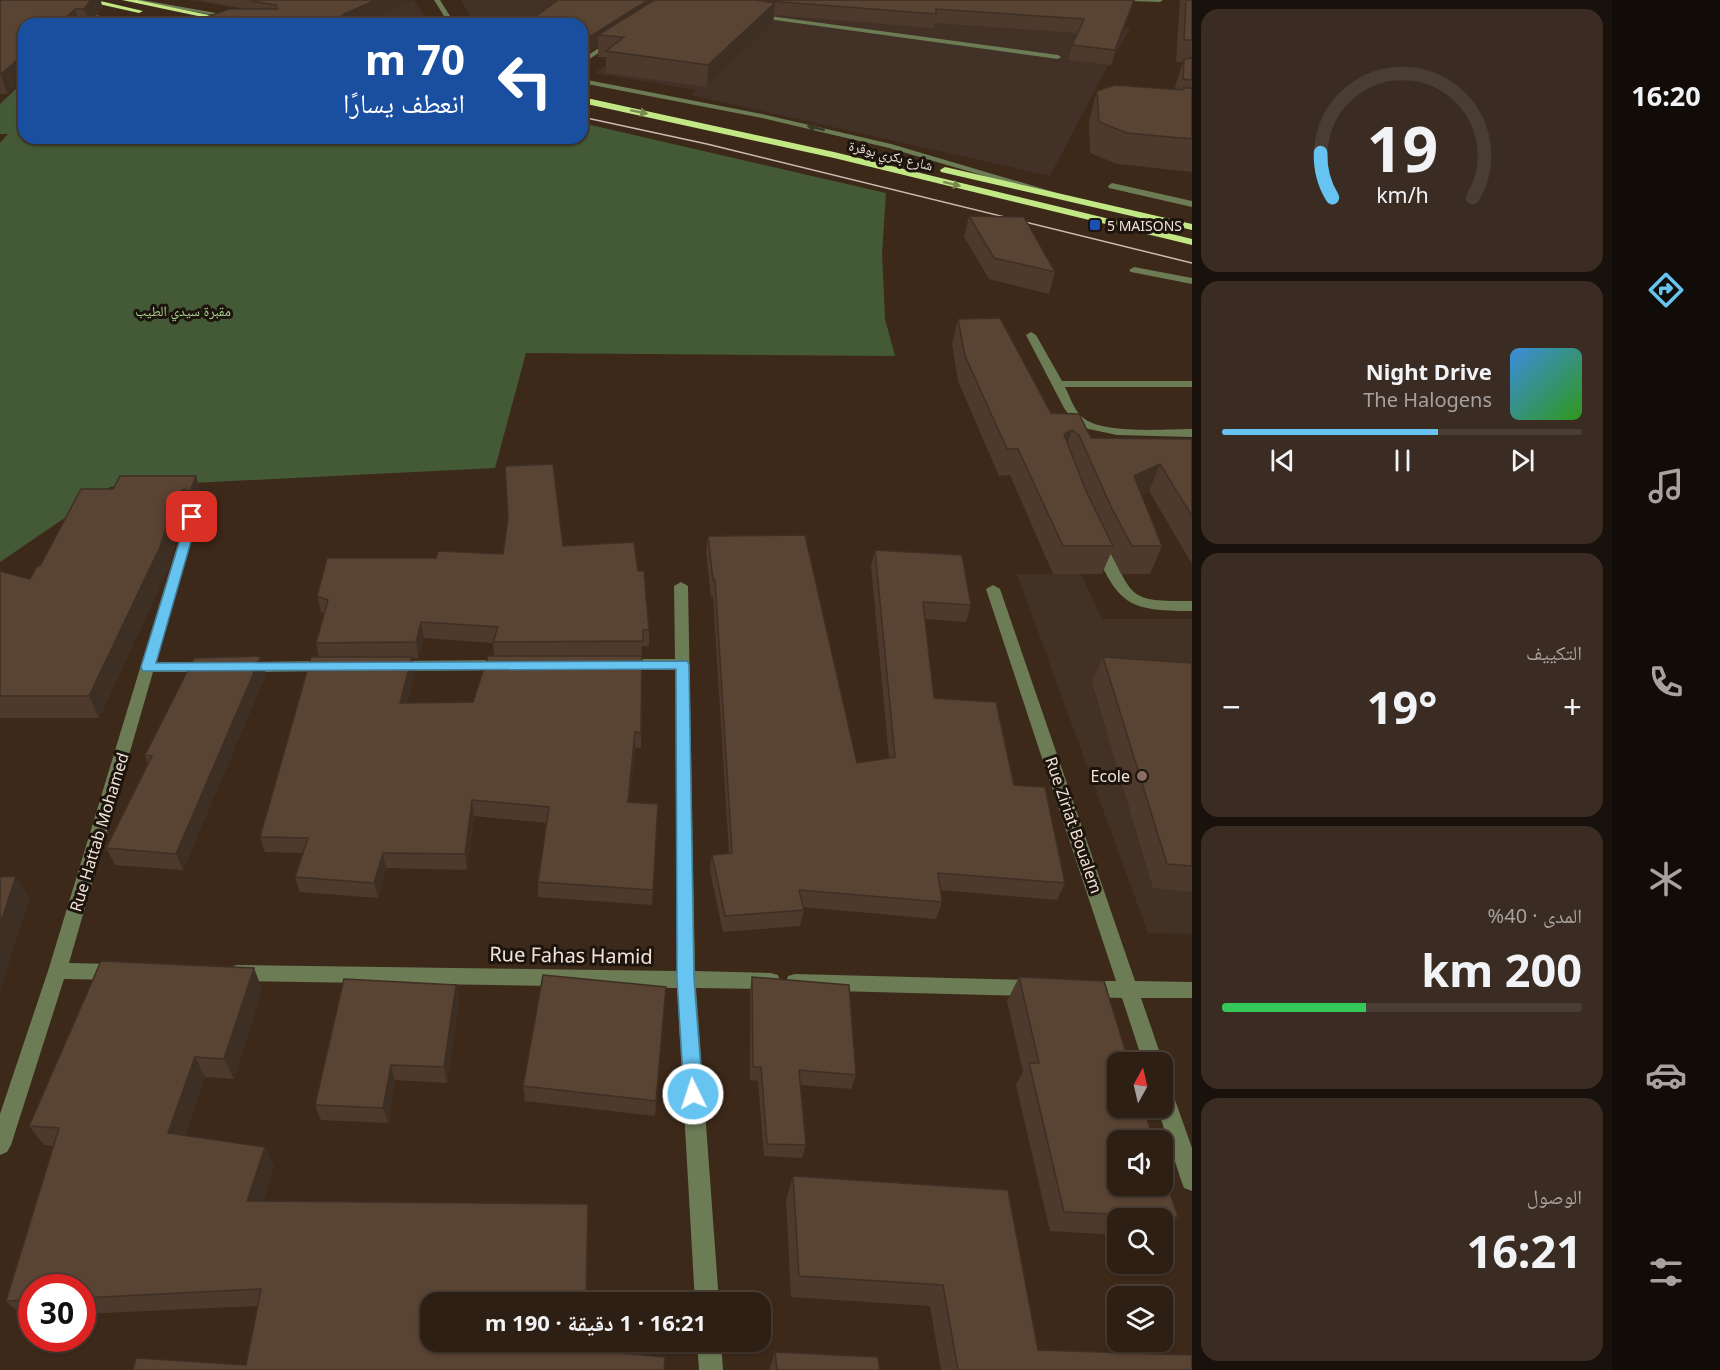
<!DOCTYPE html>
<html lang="ar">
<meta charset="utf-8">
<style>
body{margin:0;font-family:"Noto Sans","Noto Naskh Arabic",sans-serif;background:#3a2c22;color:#f1f3f6;direction:rtl;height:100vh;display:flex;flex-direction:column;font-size:22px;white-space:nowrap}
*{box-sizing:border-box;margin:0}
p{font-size:20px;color:#a7a2a0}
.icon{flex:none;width:33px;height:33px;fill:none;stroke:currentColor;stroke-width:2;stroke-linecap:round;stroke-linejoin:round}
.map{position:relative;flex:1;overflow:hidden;direction:ltr}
.details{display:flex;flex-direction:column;gap:9px;padding:9px;background:#19110b;width:420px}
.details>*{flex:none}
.top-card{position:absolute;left:18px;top:18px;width:570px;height:126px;border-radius:18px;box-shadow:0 2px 4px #0004,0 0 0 2px #493d34;direction:rtl;background:#1a4fa0;color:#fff;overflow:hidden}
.needle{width:39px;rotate:8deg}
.controls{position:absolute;left:1107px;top:1052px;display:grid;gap:12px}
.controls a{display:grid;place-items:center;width:66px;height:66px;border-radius:12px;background:#2e1f14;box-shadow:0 2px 4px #0004,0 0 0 2px #493d34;font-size:30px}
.speed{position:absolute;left:18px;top:1274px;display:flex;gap:12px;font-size:30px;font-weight:700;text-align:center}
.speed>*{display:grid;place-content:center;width:78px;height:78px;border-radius:50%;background:#2e1f14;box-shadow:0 2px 4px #0004,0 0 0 2px #493d34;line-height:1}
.speed .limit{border:9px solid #d22;background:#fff;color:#111}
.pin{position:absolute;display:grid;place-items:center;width:51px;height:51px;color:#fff;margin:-26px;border-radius:12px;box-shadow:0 3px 9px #0006}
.me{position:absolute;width:66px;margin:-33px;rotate:356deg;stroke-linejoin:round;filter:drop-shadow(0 0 4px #0008)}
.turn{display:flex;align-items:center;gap:21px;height:126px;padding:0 24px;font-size:27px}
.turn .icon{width:78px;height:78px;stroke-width:2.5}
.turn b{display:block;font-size:42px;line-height:51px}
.big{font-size:45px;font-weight:700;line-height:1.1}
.details .tile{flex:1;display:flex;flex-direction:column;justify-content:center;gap:9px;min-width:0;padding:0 21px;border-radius:18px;background:#3a2c22}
.details .dial{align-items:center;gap:0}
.dial svg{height:156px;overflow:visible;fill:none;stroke:#493d34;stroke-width:7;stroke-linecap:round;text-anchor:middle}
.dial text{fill:#f1f3f6;stroke:none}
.song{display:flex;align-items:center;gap:18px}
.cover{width:72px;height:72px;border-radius:9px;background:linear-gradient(135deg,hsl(210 70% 55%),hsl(110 70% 35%))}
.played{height:6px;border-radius:3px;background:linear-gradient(90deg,#67c4f0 60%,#493d34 60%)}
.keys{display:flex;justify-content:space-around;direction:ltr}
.heat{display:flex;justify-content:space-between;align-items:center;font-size:33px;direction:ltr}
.charge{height:9px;border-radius:4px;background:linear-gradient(90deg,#34c759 40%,#493d34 0)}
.trip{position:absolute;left:420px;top:1292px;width:351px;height:60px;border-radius:18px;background:#2e1f14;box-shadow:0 2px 4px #0004,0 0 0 2px #493d34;font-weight:700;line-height:60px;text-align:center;direction:rtl}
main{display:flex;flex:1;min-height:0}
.menu{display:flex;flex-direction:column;width:108px;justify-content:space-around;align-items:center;background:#120c08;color:#a7a2a0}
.menu .icon{width:42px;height:42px}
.menu .on{color:#67c4f0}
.menu b{font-size:27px;color:#f1f3f6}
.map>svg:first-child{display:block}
.industrial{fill:#423127}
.education{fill:#413225}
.green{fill:#445a37}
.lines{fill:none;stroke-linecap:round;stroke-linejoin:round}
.minor{fill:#6c7c55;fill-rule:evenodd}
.highway{fill:#c2e886;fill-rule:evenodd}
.tram{stroke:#cbbcb1;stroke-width:1.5}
.wall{fill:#4d3a2c;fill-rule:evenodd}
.shaded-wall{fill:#3e2f24}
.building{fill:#594333;stroke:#3e2f24;stroke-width:1.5}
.oneway{fill:#788950}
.oneway2{fill:#393826}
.route{fill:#67c4f0;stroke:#437f9c;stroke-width:1.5}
.transit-dot{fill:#1a4fb4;stroke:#1d140d;stroke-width:2}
.education-dot{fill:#8d6e63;stroke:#1d140d;stroke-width:2}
.labels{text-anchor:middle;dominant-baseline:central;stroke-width:6;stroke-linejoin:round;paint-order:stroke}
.far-street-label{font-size:14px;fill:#f1e3d9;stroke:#1d140d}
.far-poi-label{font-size:14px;fill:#f1e3d9;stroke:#1d140d;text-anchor:start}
.far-park-label{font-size:14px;fill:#a7d390;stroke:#1d140d}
.poi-label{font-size:16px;fill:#f1e3d9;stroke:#1d140d;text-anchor:end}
.street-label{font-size:16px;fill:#f1e3d9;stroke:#1d140d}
.near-street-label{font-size:20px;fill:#f1e3d9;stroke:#1d140d}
</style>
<main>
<nav class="menu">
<b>16:20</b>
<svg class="icon on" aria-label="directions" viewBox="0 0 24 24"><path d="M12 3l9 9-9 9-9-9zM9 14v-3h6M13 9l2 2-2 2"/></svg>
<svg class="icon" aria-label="music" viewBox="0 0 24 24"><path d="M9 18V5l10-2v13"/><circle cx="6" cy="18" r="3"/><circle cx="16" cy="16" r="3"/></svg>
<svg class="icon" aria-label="phone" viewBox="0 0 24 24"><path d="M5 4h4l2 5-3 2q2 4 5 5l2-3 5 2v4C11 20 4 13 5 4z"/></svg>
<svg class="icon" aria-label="climate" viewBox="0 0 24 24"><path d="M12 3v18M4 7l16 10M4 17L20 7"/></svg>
<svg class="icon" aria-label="car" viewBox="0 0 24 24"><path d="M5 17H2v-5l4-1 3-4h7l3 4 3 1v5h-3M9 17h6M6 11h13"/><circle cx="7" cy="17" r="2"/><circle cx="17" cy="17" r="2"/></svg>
<svg class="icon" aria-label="filters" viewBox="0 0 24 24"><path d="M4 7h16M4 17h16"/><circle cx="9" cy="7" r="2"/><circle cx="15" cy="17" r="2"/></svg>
</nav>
<section class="details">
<div class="tile dial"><svg viewBox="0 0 100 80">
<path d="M14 69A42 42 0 1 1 86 69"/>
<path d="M14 69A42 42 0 0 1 8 46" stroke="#67c4f0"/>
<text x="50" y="56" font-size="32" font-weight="700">19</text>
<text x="50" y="72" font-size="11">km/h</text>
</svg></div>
<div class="tile">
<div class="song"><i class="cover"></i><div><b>Night Drive</b><p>The Halogens</p></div></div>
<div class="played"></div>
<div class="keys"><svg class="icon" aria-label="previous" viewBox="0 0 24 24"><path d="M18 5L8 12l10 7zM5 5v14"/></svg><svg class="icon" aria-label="pause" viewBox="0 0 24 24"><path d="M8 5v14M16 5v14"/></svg><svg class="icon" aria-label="next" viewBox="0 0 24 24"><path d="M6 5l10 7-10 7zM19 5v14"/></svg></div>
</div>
<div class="tile"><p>التكييف</p>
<div class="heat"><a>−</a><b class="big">19°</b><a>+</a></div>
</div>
<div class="tile"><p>المدى · 40%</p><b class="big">200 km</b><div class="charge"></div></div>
<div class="tile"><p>الوصول</p><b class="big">16:21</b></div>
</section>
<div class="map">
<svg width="1192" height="1370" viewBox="0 0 1192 1370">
<rect width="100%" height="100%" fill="#3d291a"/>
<path class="industrial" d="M 190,0 L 406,0 L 414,1 L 430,24 L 327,24 Z
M 700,1 L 769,4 L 1131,28 L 1106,69 L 1050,176 L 691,95 L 696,90 L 595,73 Z"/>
<path class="education" d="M 461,0 L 660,0 L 582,24 L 475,24 Z
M 1017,574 L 1081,574 L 1102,619 L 1192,619 L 1192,934 L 1148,933 Z"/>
<path class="green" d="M 24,81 L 24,138 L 582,138 L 582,123 L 886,193 L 882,254 L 885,319 L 895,356 L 526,353 L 495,468 L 110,487 L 0,562 L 0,143 L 8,134 L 0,134 L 0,104 Z"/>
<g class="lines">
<path class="minor" d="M 128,0 L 142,0 L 279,24 L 265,24 Z
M 434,0 L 440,0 L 455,24 L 449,24 Z
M 1103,0 L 1163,0 L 1160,2 Z
M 754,14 L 1058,55 L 1061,57 L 1058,59 L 752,17 Z
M 613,39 L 618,40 L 582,64 L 582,59 Z
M 582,79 L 762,114 L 891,144 L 1064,195 L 1057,197 L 889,148 L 762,118 L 582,83 Z
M 1112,183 L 1192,201 L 1192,207 L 1109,188 L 1108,186 Z
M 1134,267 L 1192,278 L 1192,284 L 1131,272 L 1129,270 Z
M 1031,332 L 1036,335 L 1062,381 L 1192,381 L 1192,387 L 1065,387 C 1070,397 1074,409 1081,416 C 1099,435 1166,429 1192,429 L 1192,437 L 1117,435 L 1084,428 L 1075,423 L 1064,408 L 1026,335 Z
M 192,513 L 198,517 L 156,662 L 208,662 L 215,667 L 208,672 L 153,672 L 69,963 L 114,964 L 121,966 L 123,972 L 121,978 L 114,980 L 64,979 L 11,1145 L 7,1152 L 0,1155 L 0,1114 L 48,971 L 186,517 Z
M 1099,541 L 1104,542 C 1136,595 1122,602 1192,601 L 1192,611 C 1126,611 1119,604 1092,545 Z
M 681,582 L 688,586 L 695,971 L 771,973 L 778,975 L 780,981 L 778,987 L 771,989 L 696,988 L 719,1302 L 695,1302 L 677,988 L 237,981 L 230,979 L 228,973 L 230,967 L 237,965 L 677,971 L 675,669 L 622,669 L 615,664 L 622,659 L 675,659 L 674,586 Z
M 993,585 L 1000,589 L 1135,981 L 1192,982 L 1192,998 L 1141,998 L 1163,1062 L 1162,1063 L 1143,1062 L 1122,998 L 1086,997 L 1079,995 L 1077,989 L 1079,983 L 1086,981 L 1116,981 L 986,589 Z
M 505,660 L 512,665 L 505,670 L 394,671 L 387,666 L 394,661 Z
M 328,661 L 335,666 L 328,671 L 244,672 L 237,667 L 244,662 Z
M 795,974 L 1032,980 L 1039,982 L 1041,988 L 1039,994 L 1032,996 L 795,990 L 788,988 L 786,982 L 788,976 Z
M 1162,1080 L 1169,1083 L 1192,1148 L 1192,1191 L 1184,1188 L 1181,1180 L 1157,1107 L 1162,1107 Z
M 697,1341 L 721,1341 L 723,1370 L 699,1370 Z"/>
<path class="highway" d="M 81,0 L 96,0 L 143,11 L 139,13 Z
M 122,0 L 137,0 L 252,24 L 236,24 Z
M 582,97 L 834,152 L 1192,239 L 1192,245 L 834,158 L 582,103 Z
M 945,167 L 1192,224 L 1192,230 L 941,172 L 940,170 Z"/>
<path class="tram" d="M 81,13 L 134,24
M 582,117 L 707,144 L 1192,263"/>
</g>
<path class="wall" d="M 0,0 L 102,7 L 91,24 L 24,24 L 24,78 L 7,94 L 0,94 Z
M 198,0 L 414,0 L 414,1 L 362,24 L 187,24 L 247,9 Z
M 558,0 L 1135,0 L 1111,65 L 1068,60 L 1072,45 L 1077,33 L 934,23 L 933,28 L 774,15 L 773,23 L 707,87 L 606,73 L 606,57 L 598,57 L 598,46 L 583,55 L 582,55 L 582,24 Z
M 1180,0 L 1192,0 L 1192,172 L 1117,164 L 1090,153 L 1089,121 L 1097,91 L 1174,90 L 1183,62 L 1176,62 Z
M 969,216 L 1055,272 L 1049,294 L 989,279 L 964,237 Z
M 958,319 L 1051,413 L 1091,438 L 1192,439 L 1192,564 L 1149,491 L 1141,495 L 1162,546 L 1150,574 L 1121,574 L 1111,553 L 1102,574 L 1053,574 L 1010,475 L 999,476 L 958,381 L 952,344 Z
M 196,476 L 202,498 L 196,513 L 191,511 L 184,516 L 168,569 L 99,718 L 0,718 L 0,571 L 30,579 L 40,566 L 113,489 Z
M 708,536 L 857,763 L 889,758 L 871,566 L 875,550 L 971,605 L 966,622 L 925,619 L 934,698 L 1014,785 L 1065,883 L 1057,900 L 940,890 L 942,902 L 936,919 L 803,907 L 804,910 L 800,926 L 723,932 L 710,871 L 712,855 L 729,853 L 713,597 L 711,597 L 706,552 Z
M 563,546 L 649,630 L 649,646 L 642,646 L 641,748 L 635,748 L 629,803 L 658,804 L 652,905 L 538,897 L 538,882 L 546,823 L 474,816 L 467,870 L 386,868 L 378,898 L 300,892 L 295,877 L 303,853 L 265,852 L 260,837 L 319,657 L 316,643 L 324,613 L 321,612 L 317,596 L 436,558 L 503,554 ZM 424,638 L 493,643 L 494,656 L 473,702 L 407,703 L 415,673 L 413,658 L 418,658 Z
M 1103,657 L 1192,663 L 1192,892 L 1153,888 L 1092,682 Z
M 266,674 L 183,870 L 115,865 L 106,848 L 148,764 L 145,755 Z
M 752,977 L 856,1075 L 851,1089 L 801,1085 L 806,1145 L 802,1158 L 764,1156 L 758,1081 L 750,1080 L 750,991 Z
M 1019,977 L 1178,1217 L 1162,1233 L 1162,1218 L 1118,1218 L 1118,1235 L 1050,1231 L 1016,1085 L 1023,1072 L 1007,1001 Z
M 456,985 L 459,1001 L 447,1083 L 395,1080 L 388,1123 L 321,1120 L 315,1105 Z
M 666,987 L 655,1116 L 525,1101 L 523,1086 Z
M 262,989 L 234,1079 L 205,1077 L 185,1136 L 265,1147 L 274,1166 L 263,1201 L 588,1204 L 588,1222 L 246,1365 L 258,1306 L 82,1314 L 82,1287 L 32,1287 L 32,1317 L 24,1317 L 6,1301 L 54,1146 L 44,1145 L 29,1126 Z
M 793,1176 L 1038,1350 L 1192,1370 L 941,1370 L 930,1306 L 791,1297 L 786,1200 Z
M 775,1352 L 777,1370 L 769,1370 Z"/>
<path class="shaded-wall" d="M 91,0 L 101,0 L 102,7 L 91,24 L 89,24 L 84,9 Z
M 376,0 L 414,0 L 414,1 L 362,24 L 333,24 L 344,14 Z
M 648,0 L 669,0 L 598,35 L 598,46 L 583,55 L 583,41 Z
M 1134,0 L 1135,0 L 1134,3 L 1111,65 L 1115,50 Z
M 775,3 L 773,23 L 707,87 L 708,65 Z
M 75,9 L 80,24 L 59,24 Z
M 24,54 L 24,78 L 7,94 L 1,75 Z
M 1072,430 L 1063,456 L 1064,434 Z
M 1160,464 L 1149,491 L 1123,503 L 1134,476 Z
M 196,476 L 202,498 L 196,513 L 190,491 Z
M 184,489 L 191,511 L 184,516 L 168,569 L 99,718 L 89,696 L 177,494 Z
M 421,622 L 424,638 L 418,658 L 416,642 Z
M 261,656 L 266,674 L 183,870 L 176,854 Z
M 412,657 L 415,673 L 403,719 L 400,703 Z
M 635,732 L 635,748 L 628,818 L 628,802 Z
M 472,800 L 474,816 L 467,870 L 465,854 Z
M 383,853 L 386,868 L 378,898 L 374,883 Z
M 16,876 L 30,898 L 0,991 L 0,925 Z
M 254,968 L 262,989 L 234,1079 L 224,1059 Z
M 456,985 L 459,1001 L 447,1083 L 444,1067 Z
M 195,1057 L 205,1077 L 180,1153 L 168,1133 Z
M 391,1065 L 395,1080 L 388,1123 L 383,1108 Z
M 265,1147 L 274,1166 L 257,1219 L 247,1201 Z"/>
<path class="building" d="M 2,0 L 91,0 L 84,9 L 75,9 L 59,24 L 24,24 L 24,54 L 0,75 L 0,2 Z
M 253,0 L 376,0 L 344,14 L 333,24 L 187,24 L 229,9 L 278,9 L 276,5 L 251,1 Z
M 558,0 L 648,0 L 583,41 L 582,40 L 582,24 L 525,24 Z
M 654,0 L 755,0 L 775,3 L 708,65 L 606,51 L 624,37 L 598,35 Z
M 765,0 L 1134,0 L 1115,50 L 1072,45 L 1084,19 L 936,9 L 936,14 L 782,2 Z
M 1186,0 L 1192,0 L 1192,40 L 1184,40 Z
M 1192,57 L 1192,80 L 1183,79 L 1184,60 Z
M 1115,85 L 1183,90 L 1183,88 L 1192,88 L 1192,139 L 1127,133 L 1099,122 L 1097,91 Z
M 969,216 L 1024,217 L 1055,272 L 994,258 Z
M 1000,318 L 1051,413 L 1079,414 L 1091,438 L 1192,439 L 1192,516 L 1160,464 L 1134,476 L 1162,546 L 1132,546 L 1112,509 L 1079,435 L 1072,430 L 1064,434 L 1086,491 L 1113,546 L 1063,546 L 1018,449 L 1007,449 L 965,356 L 958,319 Z
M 553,464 L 563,546 L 634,542 L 638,571 L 644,571 L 649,630 L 643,630 L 643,641 L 493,642 L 498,627 L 421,622 L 416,642 L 316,643 L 328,600 L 317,596 L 327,558 L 436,558 L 438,551 L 503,554 L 508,518 L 505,466 Z
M 120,476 L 196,476 L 190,491 L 184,489 L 177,494 L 160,547 L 89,696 L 0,696 L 0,571 L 30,579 L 37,566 L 40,566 L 81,489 L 113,489 Z
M 805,535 L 857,763 L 895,757 L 875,550 L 962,555 L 971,605 L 923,602 L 934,698 L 996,702 L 1014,785 L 1045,787 L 1065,883 L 938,873 L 942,902 L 799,890 L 804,910 L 725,916 L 712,855 L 732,853 L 715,580 L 713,580 L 708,536 Z
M 261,656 L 176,854 L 106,848 L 152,756 L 145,755 L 194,658 Z
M 488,656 L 642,656 L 641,733 L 635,732 L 628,802 L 658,804 L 653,890 L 538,882 L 549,807 L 472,800 L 465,854 L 383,853 L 374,883 L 295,877 L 308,838 L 260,837 L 311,657 L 412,657 L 400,703 L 473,702 Z
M 1103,657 L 1192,663 L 1192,866 L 1167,864 Z
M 16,876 L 0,925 L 0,877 Z
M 101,961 L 254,968 L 224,1059 L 195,1057 L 168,1133 L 265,1147 L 247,1201 L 588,1204 L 586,1302 L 430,1302 L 430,1341 L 586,1341 L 586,1350 L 665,1357 L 664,1370 L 133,1370 L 136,1358 L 246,1365 L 261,1289 L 82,1298 L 82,1287 L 32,1287 L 32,1300 L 6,1301 L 59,1128 L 29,1126 Z
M 543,975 L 666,987 L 656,1101 L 523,1086 Z
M 752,977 L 849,985 L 856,1075 L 799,1070 L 806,1145 L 767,1144 L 761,1067 L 753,1067 Z
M 1019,977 L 1104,981 L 1129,1062 L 1118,1062 L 1118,1107 L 1143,1107 L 1154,1140 L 1118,1140 L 1118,1185 L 1162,1185 L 1162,1169 L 1178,1217 L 1064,1212 L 1029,1063 L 1039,1063 Z
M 344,979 L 456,985 L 444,1067 L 391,1065 L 383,1108 L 315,1105 Z
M 793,1176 L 1008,1190 L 1038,1350 L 1192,1355 L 1192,1370 L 958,1370 L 943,1285 L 799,1276 Z
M 775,1352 L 878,1357 L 880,1370 L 777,1370 Z"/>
<defs><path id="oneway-solid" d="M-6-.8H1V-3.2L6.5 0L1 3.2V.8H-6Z" transform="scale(1.5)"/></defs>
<g class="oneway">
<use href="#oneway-solid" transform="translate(639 112) rotate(12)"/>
<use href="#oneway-solid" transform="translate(952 184) rotate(14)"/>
</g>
<use class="oneway2" href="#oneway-solid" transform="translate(816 128) rotate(-167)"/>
<path class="route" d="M 192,513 L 198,517 L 156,663 L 687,661 L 689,664 L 694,979 L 703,1094 L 700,1100 L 693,1103 L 687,1100 L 684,1094 L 677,979 L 676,669 L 143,671 L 141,667 L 187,517 Z"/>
<rect class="transit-dot" x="1089" y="219" width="12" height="12" rx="3"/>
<circle class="education-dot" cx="1142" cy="776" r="6"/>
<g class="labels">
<g class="far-street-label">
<text transform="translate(891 155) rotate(14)">شارع بكري بوقرة</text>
</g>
<g class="far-poi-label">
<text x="1107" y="225">5 MAISONS</text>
</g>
<g class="far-park-label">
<text x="183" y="310">مقبرة سيدي الطيب</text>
</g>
<g class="poi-label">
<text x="1130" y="776">Ecole</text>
</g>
<g class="street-label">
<text transform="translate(1074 825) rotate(71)">Rue Ziriat Boualem</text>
<text transform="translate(99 832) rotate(-73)">Rue Hattab Mohamed</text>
</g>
<g class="near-street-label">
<text transform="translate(571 955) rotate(1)">Rue Fahas Hamid</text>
</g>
</g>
</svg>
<div class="controls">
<a><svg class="needle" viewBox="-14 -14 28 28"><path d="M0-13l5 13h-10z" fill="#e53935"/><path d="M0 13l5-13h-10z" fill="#a7a2a0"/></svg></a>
<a><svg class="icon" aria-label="sound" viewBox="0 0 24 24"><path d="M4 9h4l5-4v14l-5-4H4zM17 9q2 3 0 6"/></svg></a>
<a><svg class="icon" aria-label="search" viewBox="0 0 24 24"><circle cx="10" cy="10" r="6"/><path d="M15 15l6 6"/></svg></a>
<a><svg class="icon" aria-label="layers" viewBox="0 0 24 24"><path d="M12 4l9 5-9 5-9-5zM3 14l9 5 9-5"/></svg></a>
</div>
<div class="speed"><div class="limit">30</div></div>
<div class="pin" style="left:192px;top:517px;background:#d93025"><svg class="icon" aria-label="arrive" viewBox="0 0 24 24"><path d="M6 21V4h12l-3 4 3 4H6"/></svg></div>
<svg class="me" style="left:693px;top:1094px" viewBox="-20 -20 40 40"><circle r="17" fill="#67c4f0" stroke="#fff" stroke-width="3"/><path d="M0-11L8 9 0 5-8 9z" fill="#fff"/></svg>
<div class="trip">16:21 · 1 دقيقة · 190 m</div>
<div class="top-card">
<div class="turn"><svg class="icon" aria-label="left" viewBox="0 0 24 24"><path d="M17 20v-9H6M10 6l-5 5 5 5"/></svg><div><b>70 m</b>انعطف يسارًا</div></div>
</div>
</div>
</main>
